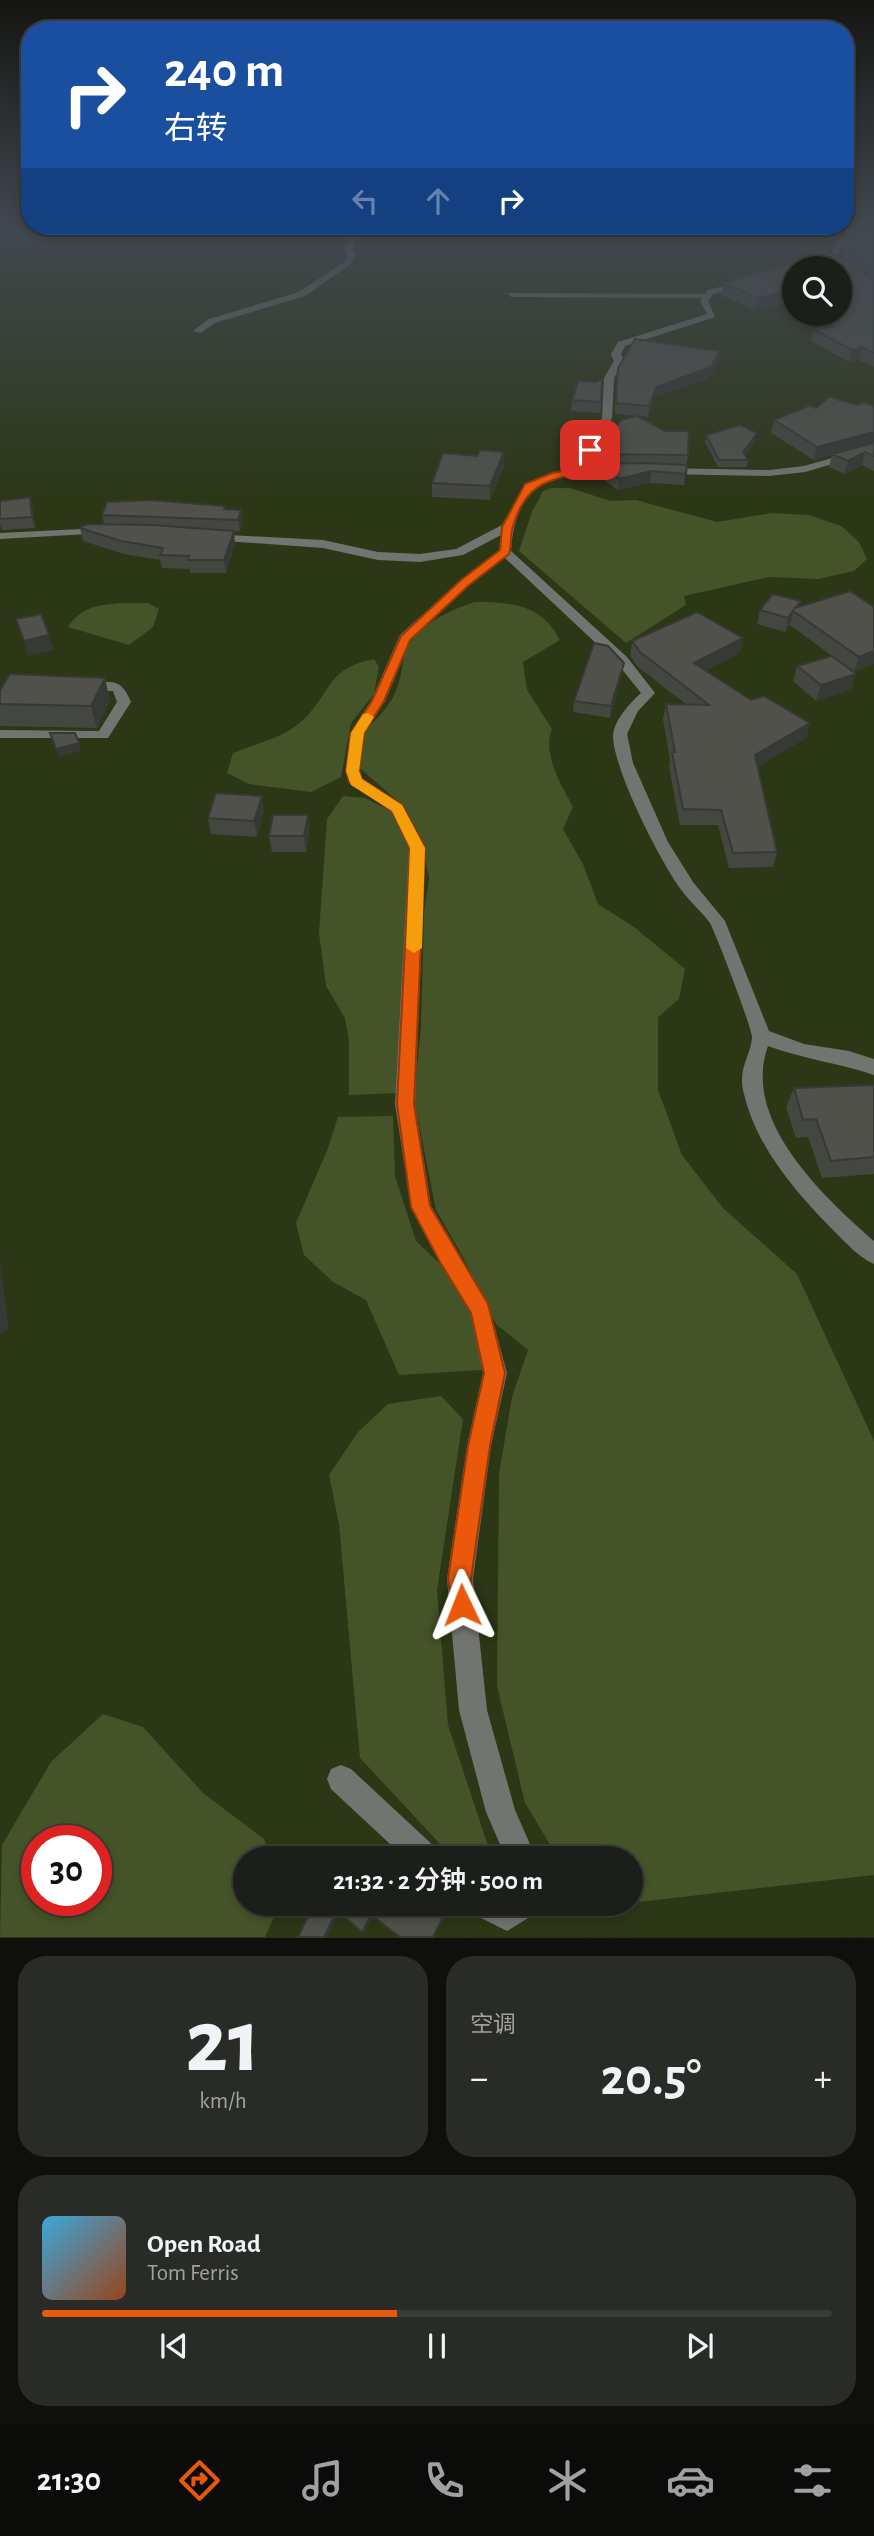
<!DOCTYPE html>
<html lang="zh">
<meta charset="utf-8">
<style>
body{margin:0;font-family:"Alegreya Sans","Noto Sans SC",sans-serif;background:#292b27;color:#f1f3f6;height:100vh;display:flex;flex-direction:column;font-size:26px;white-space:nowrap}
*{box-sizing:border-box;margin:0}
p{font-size:23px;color:#a0a2a2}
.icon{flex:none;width:38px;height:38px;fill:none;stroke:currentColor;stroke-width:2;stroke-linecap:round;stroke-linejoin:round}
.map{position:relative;height:1938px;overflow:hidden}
.sheet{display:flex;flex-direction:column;gap:18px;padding:18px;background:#0f100e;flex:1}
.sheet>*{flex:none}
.top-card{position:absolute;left:21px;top:21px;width:833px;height:214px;border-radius:28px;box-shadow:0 4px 10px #0003,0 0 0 2px #3a3c39;background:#1a4fa0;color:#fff;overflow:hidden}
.fabs{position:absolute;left:782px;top:256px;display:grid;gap:14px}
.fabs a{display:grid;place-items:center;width:70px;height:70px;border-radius:50%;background:#1c1e1a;box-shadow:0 4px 10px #0003,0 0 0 2px #3a3c39;font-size:35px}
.speed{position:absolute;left:21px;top:1825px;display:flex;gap:14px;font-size:35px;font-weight:700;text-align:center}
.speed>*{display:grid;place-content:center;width:91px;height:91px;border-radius:50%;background:#1c1e1a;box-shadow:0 4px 10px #0003,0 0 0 2px #3a3c39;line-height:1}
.speed .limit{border:10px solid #d22;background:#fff;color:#111}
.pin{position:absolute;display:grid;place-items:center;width:60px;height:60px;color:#fff;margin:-30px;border-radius:14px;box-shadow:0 4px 10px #0006}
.me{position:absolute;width:77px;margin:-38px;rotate:358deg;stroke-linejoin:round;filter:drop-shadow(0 0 5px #0008)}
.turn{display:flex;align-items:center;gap:24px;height:147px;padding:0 28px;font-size:32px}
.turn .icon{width:91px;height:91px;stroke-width:2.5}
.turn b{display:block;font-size:49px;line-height:60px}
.lanes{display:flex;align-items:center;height:66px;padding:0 28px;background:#0003;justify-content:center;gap:35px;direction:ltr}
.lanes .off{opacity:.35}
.big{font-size:52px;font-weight:600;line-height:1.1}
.sheet .card{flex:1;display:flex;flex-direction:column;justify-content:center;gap:10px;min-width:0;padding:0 24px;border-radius:28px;background:#292b27}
.sheet .dial{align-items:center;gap:0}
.dial b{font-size:91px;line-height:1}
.song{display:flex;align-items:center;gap:21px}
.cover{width:84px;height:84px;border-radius:10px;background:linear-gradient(135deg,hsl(200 70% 55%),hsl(20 70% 35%))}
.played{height:7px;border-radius:4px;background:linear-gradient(90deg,#ea580c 45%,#3a3c39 45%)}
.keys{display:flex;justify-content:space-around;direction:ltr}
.heat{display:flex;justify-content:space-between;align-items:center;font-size:38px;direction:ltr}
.sheet .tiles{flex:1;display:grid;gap:18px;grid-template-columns:1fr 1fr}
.card:last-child{grid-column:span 2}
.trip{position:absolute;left:233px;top:1846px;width:410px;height:70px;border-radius:35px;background:#1c1e1a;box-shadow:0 4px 10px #0003,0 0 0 2px #3a3c39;font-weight:600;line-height:70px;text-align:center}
.menu{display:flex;height:112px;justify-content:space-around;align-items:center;background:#0b0c0a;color:#a0a2a2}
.menu .icon{width:49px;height:49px}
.menu .current{color:#ea580c}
.menu b{font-size:32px;color:#f1f3f6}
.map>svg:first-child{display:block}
.green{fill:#2c3716;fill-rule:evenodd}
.water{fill:#455328;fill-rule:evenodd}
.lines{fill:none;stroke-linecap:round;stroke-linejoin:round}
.minor{fill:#727470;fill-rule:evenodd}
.wall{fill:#444640}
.shaded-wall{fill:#373934}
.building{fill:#4f514a;stroke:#373934;stroke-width:2}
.route{fill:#ea580c;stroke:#983908;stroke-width:2}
.slow{fill:#f59e0b}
</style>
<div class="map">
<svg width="874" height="1938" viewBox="0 0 874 1938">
<rect width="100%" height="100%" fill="#262822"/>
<path class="green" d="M 0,227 L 874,227 L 874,1937 L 0,1938 ZM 794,268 L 840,268 L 840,313 L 794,313 ZM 37,1841 L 96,1841 L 96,1900 L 37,1900 ZM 245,1858 L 630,1858 L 630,1904 L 245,1904 Z"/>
<path class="water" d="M 552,488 L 570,488 L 611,501 L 636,500 L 717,522 L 772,513 L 809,515 L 841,526 L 859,542 L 867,559 L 854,571 L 818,579 L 769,577 L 684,596 L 686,605 L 626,643 L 519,551 L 532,512 L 543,491 Z
M 475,602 C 511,602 542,604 560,640 L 523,662 L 527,690 L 552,729 C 542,754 561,784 573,807 L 563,829 L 583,864 L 598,904 L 634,927 L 685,969 L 679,999 L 658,1017 L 658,1090 L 682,1155 L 723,1208 L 797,1274 L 874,1441 L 874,1875 L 630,1903 L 630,1858 L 558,1858 L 525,1803 L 497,1686 L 499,1474 L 512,1397 L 528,1350 L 496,1324 L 463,1257 L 436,1210 L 414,1099 L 421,1026 L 424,913 L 429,878 L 421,839 L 403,806 L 361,769 C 358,718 371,734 392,699 C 400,685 401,672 404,657 C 412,627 449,610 475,602 Z
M 148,603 L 159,609 L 153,627 L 129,645 L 68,627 C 86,599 117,604 148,603 Z
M 374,659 L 379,667 L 374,694 L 351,723 L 341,777 L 311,792 L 249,784 L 227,773 L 233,753 C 256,744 285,737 302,721 C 333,692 325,669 374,659 Z
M 343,796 L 365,798 L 391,811 L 411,850 L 399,1093 L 349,1095 L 349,1041 L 345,1018 L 326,986 L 319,933 L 327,819 Z
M 393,1116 L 395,1176 L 416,1241 L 456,1279 L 477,1324 L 482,1370 L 399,1375 L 366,1300 L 333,1282 L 304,1255 L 296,1223 L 328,1148 L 338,1117 Z
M 441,1396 L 463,1419 L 437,1590 L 448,1725 L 492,1858 L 460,1858 L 441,1845 L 360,1758 L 339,1524 L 329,1475 L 358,1432 L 388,1404 Z
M 103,1714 L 143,1727 L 203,1793 L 264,1839 L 271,1858 L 245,1858 L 245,1904 L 280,1904 L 265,1937 L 0,1937 L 2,1845 L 51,1762 ZM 96,1841 L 96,1900 L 37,1900 L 37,1841 Z"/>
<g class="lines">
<path class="minor" d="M 350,227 L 357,227 L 359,232 L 352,248 L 356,254 L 350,265 L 305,296 L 215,323 L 200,333 L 193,331 L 209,319 L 299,292 L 344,262 L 348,254 L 344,248 L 351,232 Z
M 847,227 L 854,227 L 853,238 L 843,244 L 837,257 L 874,284 L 874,290 L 829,258 L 837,241 L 845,237 Z
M 743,282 L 746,286 L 713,294 L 708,301 L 715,317 L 625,346 L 621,354 L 624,361 L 614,378 L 612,418 L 588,467 L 622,467 L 627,470 L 622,473 C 558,473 516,476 511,551 L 627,657 L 655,693 L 638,711 L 627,734 L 633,763 L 668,842 L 693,882 L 725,921 L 769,1031 L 804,1044 L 849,1051 L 874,1059 L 874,1075 C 839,1063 803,1059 768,1046 C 741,1120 823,1196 874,1241 L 874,1264 C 860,1258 848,1245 837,1234 C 798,1195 757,1149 744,1094 C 737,1069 750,1058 752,1038 C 753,1030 716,934 710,923 C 702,912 690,902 682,891 C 660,861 615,773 613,737 C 613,721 630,703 641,693 L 617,663 L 505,558 L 469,586 L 411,640 L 385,701 L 364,733 L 360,771 L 363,780 L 402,804 L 425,848 L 415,1104 L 431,1206 L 488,1303 L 507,1373 L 491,1446 L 473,1579 L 487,1710 L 515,1810 L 536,1858 L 506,1858 L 486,1812 L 459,1710 L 447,1579 L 467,1446 L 483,1373 L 470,1313 L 411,1207 L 395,1104 L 409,848 L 391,811 L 349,782 L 346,771 L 350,733 L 371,701 L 400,635 L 461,580 L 499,551 L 501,535 L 463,555 L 420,562 L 378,560 L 323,548 L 211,540 L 205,537 L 211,534 L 323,540 L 378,552 L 420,554 L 456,549 L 502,525 L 525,484 L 551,473 L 577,468 L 602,418 L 604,378 L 614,361 L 611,354 L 618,342 L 707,314 L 700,301 L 702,298 L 511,297 L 508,293 L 705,294 L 707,290 Z
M 874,446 L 874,452 L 805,472 L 769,476 L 664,474 L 659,471 L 664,468 L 769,470 L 804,466 Z
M 102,528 L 108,531 L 106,533 L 0,539 L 0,533 Z
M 84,683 C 111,683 120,675 131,702 L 108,738 L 0,738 L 0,730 L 99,731 L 117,702 L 113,691 L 79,690 L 79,684 Z
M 341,1765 L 351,1769 L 436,1848 L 441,1858 L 405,1858 L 331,1789 L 327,1779 L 331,1769 Z
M 471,1904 L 537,1904 L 533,1915 L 507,1931 L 475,1915 Z"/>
</g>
<path class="wall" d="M 854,227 L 874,227 L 874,367 L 859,360 L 849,362 L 811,341 L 813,329 L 821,328 L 807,313 L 840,313 L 840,268 L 794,268 L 794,301 L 755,310 L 721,295 L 723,283 L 801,261 L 813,253 L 824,251 L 841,257 L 849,263 L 842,258 L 845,247 L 852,234 L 863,233 L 856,233 Z
M 719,361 L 709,378 L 654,397 L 648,417 L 638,416 L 688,455 L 684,485 L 650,483 L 618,490 L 598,476 L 600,466 L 592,465 L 593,454 L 635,416 L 615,414 L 618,368 Z
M 572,400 L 601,402 L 600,413 L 571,411 Z
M 858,405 L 874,406 L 874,471 L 862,465 L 844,474 L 829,467 L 832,455 L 814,460 L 771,433 L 774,420 L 816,408 Z
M 706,435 L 755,440 L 745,455 L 748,460 L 747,467 L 718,467 L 705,442 Z
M 504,452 L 504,466 L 490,500 L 432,497 L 432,483 L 477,456 Z
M 30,497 L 33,509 L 35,528 L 2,530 L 0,525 L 0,501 Z
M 227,510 L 241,510 L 243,522 L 240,531 L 232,531 L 235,544 L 226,573 L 190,573 L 190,569 L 162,568 L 160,560 L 124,554 L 83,541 L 80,528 L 104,524 L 102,515 Z
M 801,601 L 799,607 L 874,607 L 874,664 L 854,672 L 836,659 L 851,690 L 816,701 L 793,681 L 797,666 L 832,656 L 790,625 L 785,632 L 757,624 L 760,610 Z
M 743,638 L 740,653 L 705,671 L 751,700 L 810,723 L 806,738 L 758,766 L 777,852 L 773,867 L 729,868 L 718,825 L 680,825 L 669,767 L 670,760 L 663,719 L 666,704 L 687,705 L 638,667 L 630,656 L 632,641 Z
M 624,663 L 622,674 L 610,718 L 573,712 L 574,701 Z
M 0,690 L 110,701 L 97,728 L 0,726 Z
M 264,811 L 257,837 L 211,834 L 208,818 Z
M 308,815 L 309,831 L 306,852 L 272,852 L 269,836 Z
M 874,1085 L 874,1174 L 822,1178 L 808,1137 L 796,1138 L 786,1107 L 794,1088 Z"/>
<path class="shaded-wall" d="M 794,289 L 794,300 L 755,310 L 758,298 Z
M 862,347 L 859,360 L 849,362 L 852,350 Z
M 720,351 L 719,361 L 709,378 L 654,397 L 648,417 L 649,406 L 656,387 Z
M 874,432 L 874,444 L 814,460 L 817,447 Z
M 757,433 L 755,440 L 742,459 L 743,452 Z
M 504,452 L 504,466 L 490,500 L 490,486 Z
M 865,452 L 862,465 L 844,474 L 848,461 Z
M 651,471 L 650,483 L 618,490 L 619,479 Z
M 30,497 L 33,509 L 35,528 L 32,517 Z
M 241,510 L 243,522 L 240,531 L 238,520 Z
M 234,531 L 235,544 L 226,573 L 224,560 Z
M 793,611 L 790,625 L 785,632 L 788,618 Z
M 49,635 L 54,650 L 28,656 L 24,641 Z
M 743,638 L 740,653 L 691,678 L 694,663 Z
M 874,651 L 874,664 L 854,672 L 859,657 Z
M 624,663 L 622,674 L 610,718 L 611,706 Z
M 856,674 L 851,690 L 816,701 L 821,685 Z
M 105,678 L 110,701 L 97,728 L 91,706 Z
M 810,723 L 806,738 L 751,770 L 755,755 Z
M 79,743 L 81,751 L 58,757 L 56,749 Z
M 262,796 L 264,811 L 257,837 L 254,821 Z
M 308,815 L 309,831 L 306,852 L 304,836 Z
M 0,1262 L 9,1330 L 0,1333 Z
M 337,1910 L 339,1912 L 327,1937 L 324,1937 Z
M 371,1915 L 373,1917 L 363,1934 L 362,1932 Z"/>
<path class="building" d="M 874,233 L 874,268 L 845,247 L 852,234 Z
M 824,251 L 841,257 L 874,280 L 874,353 L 862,347 L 852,350 L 813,329 L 834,327 L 820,313 L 840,313 L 840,268 L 794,268 L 794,289 L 758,298 L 723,283 L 801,261 L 813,253 Z
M 635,339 L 720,351 L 711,367 L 656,387 L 649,406 L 616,403 L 618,368 Z
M 602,379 L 601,402 L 572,400 L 578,381 L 596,382 Z
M 829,397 L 858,405 L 864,402 L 874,406 L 874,432 L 817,447 L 774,420 L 809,406 L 816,408 Z
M 637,416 L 665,431 L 689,431 L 688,455 L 593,454 L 621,420 Z
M 740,425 L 757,433 L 743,452 L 748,460 L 719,460 L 706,435 Z
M 874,443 L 874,456 L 865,452 L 848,461 L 832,454 Z
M 480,450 L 504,452 L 490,486 L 432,483 L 443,453 L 477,456 Z
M 646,463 L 687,465 L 686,474 L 651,471 L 619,479 L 600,464 Z
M 30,497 L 32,517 L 0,519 L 0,501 Z
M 149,500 L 226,506 L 224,509 L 241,510 L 238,520 L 102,515 L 107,502 Z
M 87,524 L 153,525 L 234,531 L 224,560 L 188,560 L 189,556 L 160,555 L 163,548 L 121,541 L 80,528 Z
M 850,591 L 874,607 L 874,651 L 859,657 L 793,611 L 788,618 L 760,610 L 773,594 L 801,601 L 795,608 Z
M 697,612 L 743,638 L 694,663 L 751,700 L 764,696 L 810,723 L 755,755 L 777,852 L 733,853 L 721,810 L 683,809 L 672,752 L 675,752 L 666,704 L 709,705 L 640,652 L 632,641 Z
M 41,614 L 49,635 L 24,641 L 16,619 Z
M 594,643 L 608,646 L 624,663 L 611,706 L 574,701 Z
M 832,656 L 856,674 L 821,685 L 797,666 Z
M 10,674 L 105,678 L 91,706 L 0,704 L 0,690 Z
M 50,733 L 75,733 L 79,743 L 56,749 Z
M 216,793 L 262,796 L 254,821 L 208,818 Z
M 273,815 L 308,815 L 304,836 L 269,836 Z
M 874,1085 L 874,1157 L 831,1161 L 816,1119 L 803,1120 L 794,1088 Z
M 337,1848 L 349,1858 L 331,1858 Z
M 314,1904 L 422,1904 L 442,1919 L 433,1937 L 400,1937 L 371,1915 L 362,1932 L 337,1910 L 324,1937 L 298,1937 Z"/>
<linearGradient id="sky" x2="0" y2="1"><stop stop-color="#151613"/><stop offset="0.46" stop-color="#41484f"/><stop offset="1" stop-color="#41484f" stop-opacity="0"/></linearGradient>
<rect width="874" height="498" fill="url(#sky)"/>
<path class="route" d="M 587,448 L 595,450 L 584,472 C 545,481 526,484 513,526 C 510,535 512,545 509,554 L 469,585 L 410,640 L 384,701 L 364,733 L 359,771 L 362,779 L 402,805 L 425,848 L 414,1104 L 430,1206 L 488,1304 L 505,1373 L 490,1446 L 471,1579 L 474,1605 L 471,1614 L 462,1617 L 454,1614 L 448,1579 L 468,1446 L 484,1373 L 471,1313 L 440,1262 L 411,1207 L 397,1104 L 410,848 L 392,811 L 349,782 L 346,771 L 351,733 L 372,701 L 401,636 L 461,580 L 500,550 L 502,527 L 525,484 L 552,473 L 577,468 Z"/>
<path class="slow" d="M 368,713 L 374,717 L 364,733 L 359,771 L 362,779 L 402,805 L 425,848 L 422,948 L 414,953 L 406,948 L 410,848 L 392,811 L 351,785 L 346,771 L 351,733 L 363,714 Z"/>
</svg>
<div class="fabs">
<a><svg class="icon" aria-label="search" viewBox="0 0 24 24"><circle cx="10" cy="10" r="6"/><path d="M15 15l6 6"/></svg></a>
</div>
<div class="speed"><div class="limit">30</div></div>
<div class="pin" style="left:590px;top:450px;background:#d93025"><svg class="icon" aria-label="arrive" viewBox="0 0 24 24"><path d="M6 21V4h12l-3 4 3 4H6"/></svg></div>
<svg class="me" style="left:462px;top:1605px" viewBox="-20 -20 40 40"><path d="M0-17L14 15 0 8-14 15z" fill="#ea580c" stroke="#fff" stroke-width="4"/></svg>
<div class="trip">21:32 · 2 分钟 · 500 m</div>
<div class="top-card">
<div class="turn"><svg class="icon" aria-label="right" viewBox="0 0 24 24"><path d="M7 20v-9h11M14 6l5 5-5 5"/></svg><div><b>240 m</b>右转</div></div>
<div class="lanes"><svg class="icon off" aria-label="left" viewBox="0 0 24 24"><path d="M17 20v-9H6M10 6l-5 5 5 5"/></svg><svg class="icon off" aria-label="ahead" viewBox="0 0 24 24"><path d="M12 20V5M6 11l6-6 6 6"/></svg><svg class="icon" aria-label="right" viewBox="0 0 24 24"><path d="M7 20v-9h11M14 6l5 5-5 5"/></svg></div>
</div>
</div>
<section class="sheet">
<div class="tiles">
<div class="card dial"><b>21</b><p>km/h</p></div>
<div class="card"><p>空调</p>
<div class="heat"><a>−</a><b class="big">20.5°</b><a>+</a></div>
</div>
<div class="card">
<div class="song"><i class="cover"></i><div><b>Open Road</b><p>Tom Ferris</p></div></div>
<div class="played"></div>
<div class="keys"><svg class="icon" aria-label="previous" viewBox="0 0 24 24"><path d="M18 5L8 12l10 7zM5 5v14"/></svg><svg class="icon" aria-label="pause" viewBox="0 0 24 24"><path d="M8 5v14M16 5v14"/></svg><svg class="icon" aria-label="next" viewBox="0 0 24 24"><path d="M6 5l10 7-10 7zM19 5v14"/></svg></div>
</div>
</div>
</section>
<nav class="menu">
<b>21:30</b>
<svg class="icon current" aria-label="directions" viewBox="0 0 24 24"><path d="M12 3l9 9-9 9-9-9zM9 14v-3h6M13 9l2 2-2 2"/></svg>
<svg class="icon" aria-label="music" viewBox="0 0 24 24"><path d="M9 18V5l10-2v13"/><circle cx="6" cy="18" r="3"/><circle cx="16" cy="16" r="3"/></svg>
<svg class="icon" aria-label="phone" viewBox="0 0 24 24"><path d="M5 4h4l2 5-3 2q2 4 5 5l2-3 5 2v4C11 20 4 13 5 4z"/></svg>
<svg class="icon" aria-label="climate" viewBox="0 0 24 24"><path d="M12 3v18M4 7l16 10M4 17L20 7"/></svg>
<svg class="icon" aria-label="car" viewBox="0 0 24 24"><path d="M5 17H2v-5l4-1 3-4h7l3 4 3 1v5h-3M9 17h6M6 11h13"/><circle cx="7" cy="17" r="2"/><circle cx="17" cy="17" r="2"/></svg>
<svg class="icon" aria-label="filters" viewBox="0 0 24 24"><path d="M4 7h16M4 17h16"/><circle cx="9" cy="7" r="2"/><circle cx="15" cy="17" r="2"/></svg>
</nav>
